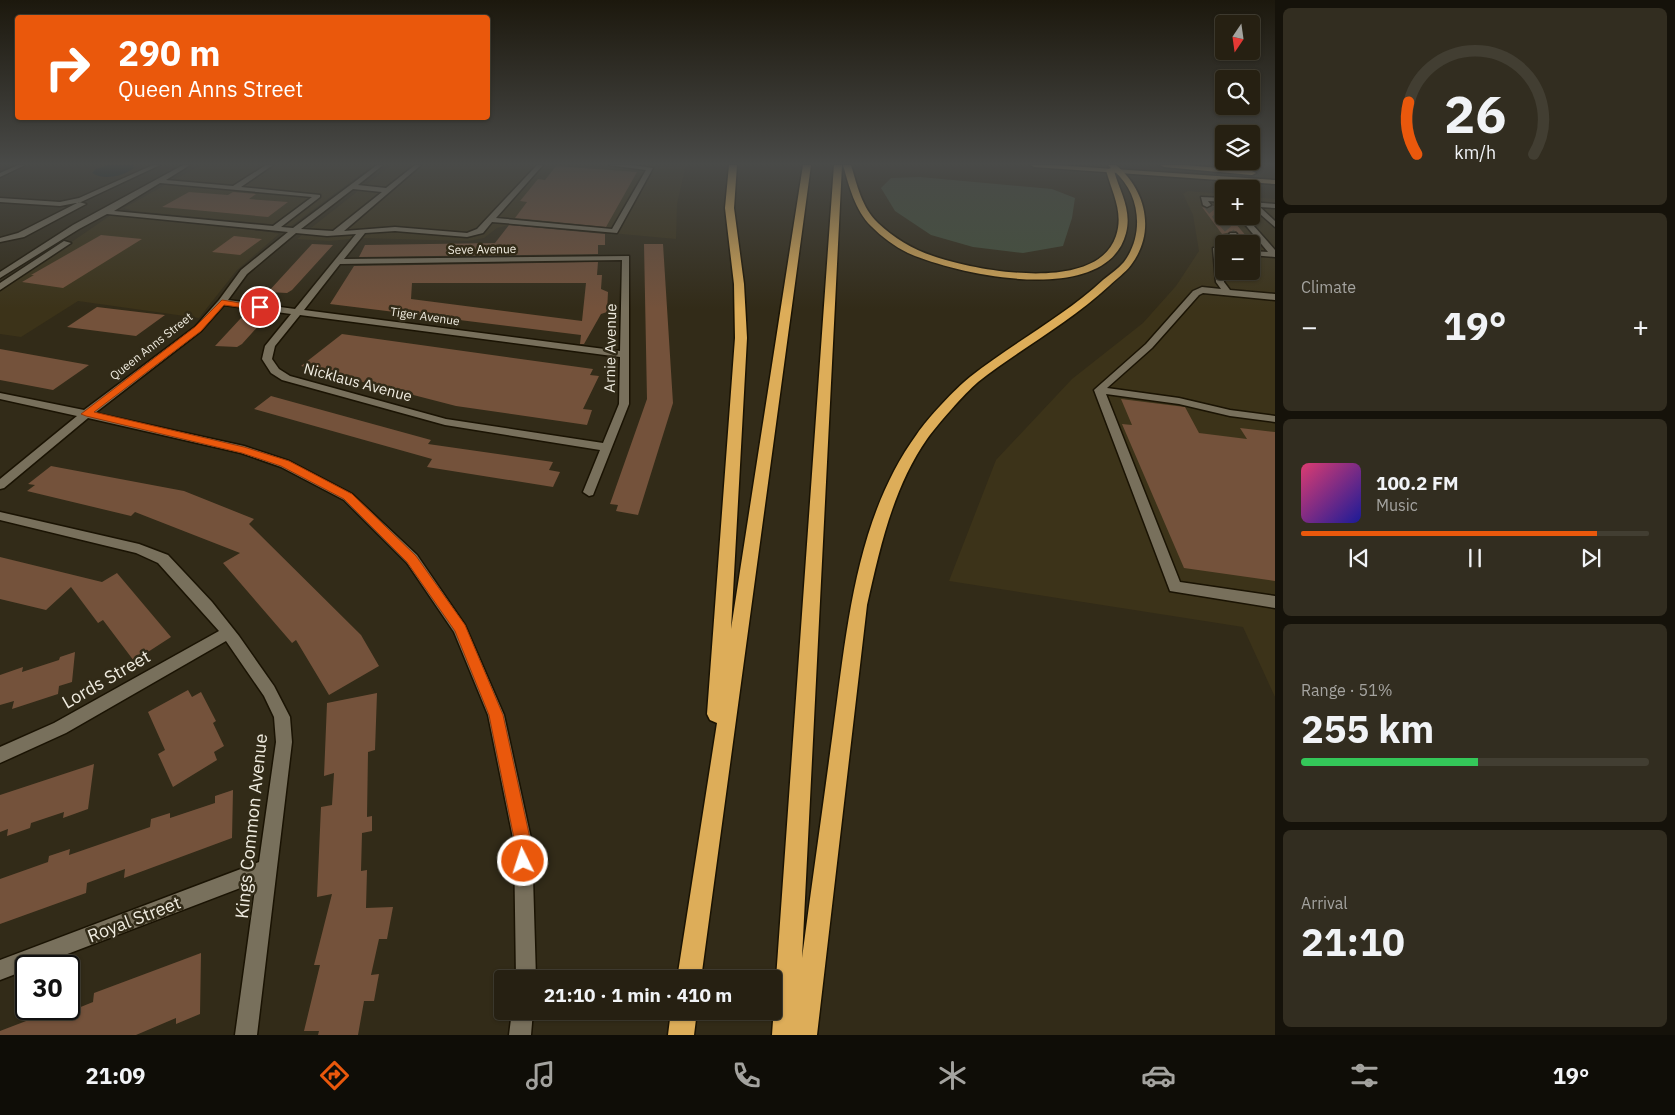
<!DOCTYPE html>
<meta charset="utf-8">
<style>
body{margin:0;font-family:"IBM Plex Sans",sans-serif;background:#322d20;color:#f1f3f6;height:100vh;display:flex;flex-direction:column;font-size:19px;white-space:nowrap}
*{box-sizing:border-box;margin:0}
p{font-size:16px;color:#a4a39f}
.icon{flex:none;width:28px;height:28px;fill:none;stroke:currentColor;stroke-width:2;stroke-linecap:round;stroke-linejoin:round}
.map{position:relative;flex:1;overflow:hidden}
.details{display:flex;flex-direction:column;gap:8px;padding:8px;background:#15120a;width:400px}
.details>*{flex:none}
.top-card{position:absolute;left:15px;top:15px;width:475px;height:105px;border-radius:5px;box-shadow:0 1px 4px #0004,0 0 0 1px #423e32;background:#ea580c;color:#fff;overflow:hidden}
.needle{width:32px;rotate:193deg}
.buttons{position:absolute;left:1215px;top:15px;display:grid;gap:10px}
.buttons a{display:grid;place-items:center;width:45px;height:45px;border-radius:5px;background:#262012;box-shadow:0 1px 4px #0004,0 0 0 1px #423e32;font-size:25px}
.speed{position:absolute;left:15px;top:955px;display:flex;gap:10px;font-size:25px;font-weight:700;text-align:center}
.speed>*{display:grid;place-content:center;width:65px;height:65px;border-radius:50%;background:#262012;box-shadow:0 1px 4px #0004,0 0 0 1px #423e32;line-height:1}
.speed .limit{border:2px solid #111;border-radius:8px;background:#fff;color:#111}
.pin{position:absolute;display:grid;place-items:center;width:42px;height:42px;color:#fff;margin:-21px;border:2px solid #fff;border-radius:50%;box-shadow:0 1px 5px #0007}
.me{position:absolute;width:55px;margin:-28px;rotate:356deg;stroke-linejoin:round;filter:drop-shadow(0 0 4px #0008)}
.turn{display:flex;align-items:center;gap:18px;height:105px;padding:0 20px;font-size:22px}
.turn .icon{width:65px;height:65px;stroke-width:2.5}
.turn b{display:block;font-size:35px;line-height:42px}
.big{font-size:38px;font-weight:800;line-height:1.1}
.details .widget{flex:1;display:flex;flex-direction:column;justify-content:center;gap:8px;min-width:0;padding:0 18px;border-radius:8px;background:#322d20}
.details .dial{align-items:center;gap:0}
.dial svg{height:130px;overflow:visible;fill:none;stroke:#423e32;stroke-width:7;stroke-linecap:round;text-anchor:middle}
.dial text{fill:#f1f3f6;stroke:none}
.song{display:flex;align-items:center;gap:15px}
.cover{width:60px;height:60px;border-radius:8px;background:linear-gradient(135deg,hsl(340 70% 55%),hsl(240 70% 35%))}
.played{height:5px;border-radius:2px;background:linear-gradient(90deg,#ea580c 85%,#423e32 85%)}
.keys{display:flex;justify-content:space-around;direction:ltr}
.heat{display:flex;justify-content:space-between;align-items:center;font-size:28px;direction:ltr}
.charge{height:8px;border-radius:4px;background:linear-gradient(90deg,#34c759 51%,#423e32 0)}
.trip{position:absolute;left:494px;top:970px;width:288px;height:50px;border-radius:5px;background:#262012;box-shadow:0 1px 4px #0004,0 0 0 1px #423e32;font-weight:800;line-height:50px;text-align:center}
.tabs{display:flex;height:80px;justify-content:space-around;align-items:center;background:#0f0d07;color:#a4a39f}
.tabs .icon{width:35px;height:35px}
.tabs .active{color:#ea580c}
.tabs b{font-size:22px;color:#f1f3f6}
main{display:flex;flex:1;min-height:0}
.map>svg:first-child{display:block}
.built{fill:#3c3319;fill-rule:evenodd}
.green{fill:#44523d}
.water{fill:#021721}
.building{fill:#74523b;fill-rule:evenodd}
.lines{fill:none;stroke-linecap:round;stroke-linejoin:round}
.minor-tunnel{stroke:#4e4836;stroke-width:8;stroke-dasharray:8 4;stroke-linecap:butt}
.minor-casing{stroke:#1a1303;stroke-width:3}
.major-casing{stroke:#1a1303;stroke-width:3}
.highway-casing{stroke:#1a1303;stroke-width:3}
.minor{fill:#78705c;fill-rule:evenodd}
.major{fill:#b5955a;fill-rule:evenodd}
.highway{fill:#ddad59;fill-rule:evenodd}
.route{fill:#ea580c;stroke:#983908}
.labels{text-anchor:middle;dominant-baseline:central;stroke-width:5;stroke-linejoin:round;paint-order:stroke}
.far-street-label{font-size:12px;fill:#f0ece0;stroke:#322b18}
.street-label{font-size:15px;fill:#f0ece0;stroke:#322b18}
.near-street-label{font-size:18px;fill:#f0ece0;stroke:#322b18}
</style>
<main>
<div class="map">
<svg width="1275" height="1035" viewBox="0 0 1275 1035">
<rect width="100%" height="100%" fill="#322b18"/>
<path class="built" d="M 201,165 L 373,165 L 291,226 L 134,211 L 124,208 Z
M 391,165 L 686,165 L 677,204 L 676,239 L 512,224 L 497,228 L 484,238 L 468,241 L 360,238 L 329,241 L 297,239 Z
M 1188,191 L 1224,194 L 1224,216 L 1251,216 L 1251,197 L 1275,199 L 1275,697 L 1243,627 L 949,581 L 996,460 L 1072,379 L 1143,323 L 1176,286 L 1199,251 L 1193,215 L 1183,194 ZM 1224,244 L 1251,244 L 1251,271 L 1224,271 Z
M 111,215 L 270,232 L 279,234 L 237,270 L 199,318 L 78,301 L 21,337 L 0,334 L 0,291 Z"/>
<path class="green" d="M 920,177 L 1052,189 L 1075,198 L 1072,218 L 1063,246 L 1023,253 L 973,247 L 931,235 L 895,211 L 881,188 L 891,178 Z"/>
<path class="water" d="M 108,165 L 133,165 L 134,168 C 124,176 104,181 92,173 L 96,169 Z"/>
<path class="building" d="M 556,166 L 637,172 L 606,227 L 515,218 L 527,202 L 520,201 L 538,179 L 545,180 Z
M 189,192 L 228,195 L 233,192 L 256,194 L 249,199 L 288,202 L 268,217 L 162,207 Z
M 1213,206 L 1220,206 L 1224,210 L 1224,216 L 1229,216 L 1247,237 L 1240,236 L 1236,231 L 1222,234 L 1202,207 L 1208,209 Z
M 509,225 L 605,234 L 605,245 L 598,245 L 598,254 L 359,257 L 365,245 L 495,243 Z
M 101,235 L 142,239 L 63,288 L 22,282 L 34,275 L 31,275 Z
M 234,236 L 262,239 L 240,255 L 212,252 Z
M 312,244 L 333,245 L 292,290 L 287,293 L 268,292 Z
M 644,244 L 663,244 L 673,403 L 638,515 L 616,511 L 618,505 L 610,504 L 647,399 Z
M 598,262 L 597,275 L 602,275 L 601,289 L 608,292 L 607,312 L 601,314 L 584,344 L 580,344 L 581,335 L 330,304 L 354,266 ZM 412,283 L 586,283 L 582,321 L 411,299 Z
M 97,307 L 147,313 L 165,315 L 136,336 L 67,327 Z
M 241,318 L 260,318 L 257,321 L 262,322 L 242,344 L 237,347 L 215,346 Z
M 342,334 L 593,369 L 590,375 L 599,376 L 583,409 L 592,410 L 587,425 L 456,406 L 301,366 Z
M 0,349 L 89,365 L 53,390 L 0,380 Z
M 271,396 L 431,440 L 428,444 L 553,462 L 549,470 L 560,472 L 553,487 L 427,467 L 432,459 L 254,409 Z
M 1121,399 L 1185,407 L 1199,433 L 1247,439 L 1240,428 L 1275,432 L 1275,581 L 1184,568 L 1122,424 L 1132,425 Z
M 51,466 L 184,491 L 254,519 L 249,524 L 361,635 L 379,666 L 329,695 L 296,640 L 292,643 L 223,563 L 240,553 L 135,512 L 131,516 L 27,491 L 35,485 L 28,484 Z
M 0,557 L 102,582 L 117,573 L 171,637 L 134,661 L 103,620 L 98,623 L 71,587 L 46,610 L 0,599 Z
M 75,652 L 72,682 L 59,686 L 58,694 L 12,709 L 14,701 L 0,705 L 0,675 L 23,667 L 22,672 L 59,660 L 60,657 Z
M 188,690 L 192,697 L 201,692 L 216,721 L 213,723 L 224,746 L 214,752 L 217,760 L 173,787 L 158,754 L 165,750 L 148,712 Z
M 377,693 L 375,750 L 368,752 L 367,817 L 372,816 L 372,831 L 362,833 L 361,871 L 367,870 L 366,908 L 393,907 L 387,939 L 379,939 L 371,975 L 379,974 L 374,1001 L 364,1001 L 358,1035 L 318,1035 L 319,1031 L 304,1031 L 320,965 L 314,965 L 332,894 L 317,897 L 321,807 L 332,805 L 334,773 L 324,776 L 327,703 Z
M 94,764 L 88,809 L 63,818 L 64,812 L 31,823 L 30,828 L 7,836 L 8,829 L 0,832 L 0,795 Z
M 233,790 L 232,838 L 124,878 L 125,869 L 87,883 L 86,893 L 0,924 L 0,879 L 48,862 L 49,856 L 70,849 L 69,855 L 150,827 L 151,819 L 170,813 L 170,818 L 215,803 L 215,796 Z
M 201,953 L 200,1014 L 176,1024 L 176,1018 L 136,1035 L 0,1035 L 0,1031 L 47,1013 L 46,1021 L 93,1002 L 94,993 Z"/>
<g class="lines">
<path class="minor-tunnel" d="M 1207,205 L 1233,235"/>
<g class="minor-casing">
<path id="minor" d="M 18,165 L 25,165 L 0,177 L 0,173 Z
M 153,165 L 160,165 L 81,202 L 60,206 L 0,202 L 0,198 L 60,202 L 79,198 Z
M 183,165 L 190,165 L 166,180 L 233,186 L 266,165 L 273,165 L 241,187 L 320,195 L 320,197 L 281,227 L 293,228 L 377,165 L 383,165 L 358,185 L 386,188 L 415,165 L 421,165 L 344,231 L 395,227 L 467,233 L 477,229 L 537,165 L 543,165 L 496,218 L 612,229 L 646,170 L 609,165 L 631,165 L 653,168 L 617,233 L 492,222 L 483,233 L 467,237 L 395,231 L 365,233 L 344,259 L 629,256 L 629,404 L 593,495 L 589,496 L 583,492 L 600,450 L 445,425 L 282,380 L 271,373 L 262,359 L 265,346 L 291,314 L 224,305 L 201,331 L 95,413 L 244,446 L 289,461 L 352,494 L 417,555 L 465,625 L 504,715 L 532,843 L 536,979 L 516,979 L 514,843 L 488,715 L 454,632 L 407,563 L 344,500 L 281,467 L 241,453 L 88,418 L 4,488 L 0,489 L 0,479 L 77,416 L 0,399 L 0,393 L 84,410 L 195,327 L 219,300 L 241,270 L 288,232 L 107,214 L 79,229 L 0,278 L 0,272 L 73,225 ZM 160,183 L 312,197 L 273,226 L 114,211 ZM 353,189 L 382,192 L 333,231 L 301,229 ZM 296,233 L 327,236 L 356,234 L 295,309 L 228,300 L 247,274 ZM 622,260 L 620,351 L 304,310 L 340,264 ZM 300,315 L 620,357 L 619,404 L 603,443 L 446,419 L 290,376 L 279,369 L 272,359 L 275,346 Z
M 1201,197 L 1224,198 L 1224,202 L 1208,201 L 1211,205 L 1207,207 L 1203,205 Z
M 79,202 L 86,204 L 24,237 L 0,242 L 0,238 L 18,233 Z
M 1251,202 L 1275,204 L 1275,208 L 1260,207 L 1275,221 L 1275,227 L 1251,206 Z
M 1238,216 L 1245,216 L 1275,250 L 1275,257 L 1251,255 L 1251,251 L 1268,252 Z
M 1230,233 L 1236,233 L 1244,244 L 1236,244 L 1229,235 Z
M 64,241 L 71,243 L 0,290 L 0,283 Z
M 1213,248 L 1224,249 L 1224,253 L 1220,253 L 1224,282 L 1230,290 L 1275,294 L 1275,300 L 1203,293 L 1199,295 L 1152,348 L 1107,388 L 1179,398 L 1230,410 L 1275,416 L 1275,422 L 1230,416 L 1179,404 L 1106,394 L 1180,582 L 1275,596 L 1275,608 L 1170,591 L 1094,390 L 1146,344 L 1193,291 L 1202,287 L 1221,289 L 1216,282 Z
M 0,512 L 139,544 L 168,555 L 212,602 L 239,636 L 274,686 L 290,717 L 292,742 L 257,1035 L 235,1035 L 256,882 L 36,966 L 26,966 L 26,970 L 0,980 L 0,960 L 259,862 L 276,742 L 274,717 L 264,696 L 226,641 L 66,733 L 0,763 L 0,747 L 54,723 L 219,631 L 158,563 L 136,553 L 0,520 Z
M 512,1011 L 533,1011 L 531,1035 L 509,1035 Z"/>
</g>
<g class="major-casing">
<path id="major" d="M 1031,165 L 1055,165 L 1275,180 L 1275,184 L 1034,167 Z"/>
</g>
<g class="highway-casing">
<path id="highway" d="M 729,165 L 737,165 L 734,208 L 744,284 L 747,338 L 731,629 L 803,165 L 811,165 L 701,979 L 677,979 L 717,723 L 710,720 L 707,714 L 735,338 L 734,284 L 725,208 Z
M 834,165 L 842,165 L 802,958 C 812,882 823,807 833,731 C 847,630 855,519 917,434 C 928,418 955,389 970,377 C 1013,343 1063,317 1103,280 C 1110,274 1118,269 1124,262 C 1145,234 1140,193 1114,171 C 1120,192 1132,210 1126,233 C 1107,308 958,275 908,253 C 894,246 882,237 871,226 C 855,210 849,186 843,165 L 851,165 C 857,185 862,208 878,223 C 894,238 912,249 933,256 C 976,271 1097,294 1116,236 C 1124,212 1112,193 1106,170 L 1111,168 L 1108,165 L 1116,165 C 1146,190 1156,232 1131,265 C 1125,273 1116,279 1109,286 C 1069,323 1020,349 978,382 C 964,394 938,424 927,439 C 893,488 880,547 867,605 L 817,1035 L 772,1035 Z
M 1160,165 L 1185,165 L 1252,171 L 1256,173 L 1252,175 L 1164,167 Z
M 671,1011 L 697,1011 L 694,1035 L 668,1035 Z"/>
</g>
<use href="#minor" class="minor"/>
<use href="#major" class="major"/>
<use href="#highway" class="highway"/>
</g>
<linearGradient id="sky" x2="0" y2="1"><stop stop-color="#1c180d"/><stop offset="0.53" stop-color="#494a48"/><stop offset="1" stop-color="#494a48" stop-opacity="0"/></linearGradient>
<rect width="1275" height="309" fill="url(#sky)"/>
<path class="route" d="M 222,300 L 264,307 L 260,310 L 224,305 L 201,331 L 94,412 L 244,447 L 289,461 L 352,494 L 416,556 L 465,625 L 503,715 L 531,843 L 532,861 L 529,867 L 523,869 L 517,867 L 515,861 L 515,843 L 489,715 L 455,631 L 407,562 L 344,499 L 281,466 L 242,453 L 86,416 L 81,414 L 195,327 Z"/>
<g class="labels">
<g class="far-street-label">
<text transform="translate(482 249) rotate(-1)">Seve Avenue</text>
<text transform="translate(425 316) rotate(8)">Tiger Avenue</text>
<text transform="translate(151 346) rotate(-38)">Queen Anns Street</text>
</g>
<g class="street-label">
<text transform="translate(610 348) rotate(-89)">Arnie Avenue</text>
<text transform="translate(358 382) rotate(15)">Nicklaus Avenue</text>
</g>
<g class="near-street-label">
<text transform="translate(106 679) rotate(-30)">Lords Street</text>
<text transform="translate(251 826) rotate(-84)">Kings Common Avenue</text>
<text transform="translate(134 919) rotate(-21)">Royal Street</text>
</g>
</g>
</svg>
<div class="buttons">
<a><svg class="needle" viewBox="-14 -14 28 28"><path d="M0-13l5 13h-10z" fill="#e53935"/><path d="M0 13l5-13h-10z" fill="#a4a39f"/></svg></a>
<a><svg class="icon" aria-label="search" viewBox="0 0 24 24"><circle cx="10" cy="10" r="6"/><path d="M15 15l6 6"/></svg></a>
<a><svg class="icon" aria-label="layers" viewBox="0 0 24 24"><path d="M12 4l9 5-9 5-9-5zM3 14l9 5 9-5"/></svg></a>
<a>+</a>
<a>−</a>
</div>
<div class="speed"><div class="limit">30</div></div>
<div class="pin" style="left:260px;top:307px;background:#d93025"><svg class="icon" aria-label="arrive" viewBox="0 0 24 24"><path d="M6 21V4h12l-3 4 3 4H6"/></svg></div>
<svg class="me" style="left:523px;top:861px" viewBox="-20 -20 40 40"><circle r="17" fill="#ea580c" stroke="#fff" stroke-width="3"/><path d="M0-11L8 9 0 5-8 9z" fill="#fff"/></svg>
<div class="trip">21:10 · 1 min · 410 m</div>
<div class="top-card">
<div class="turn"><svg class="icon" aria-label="right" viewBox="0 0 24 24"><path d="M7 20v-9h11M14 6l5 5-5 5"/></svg><div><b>290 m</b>Queen Anns Street</div></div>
</div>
</div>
<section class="details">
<div class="widget dial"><svg viewBox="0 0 100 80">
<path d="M14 69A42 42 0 1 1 86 69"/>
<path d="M14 69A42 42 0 0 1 9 37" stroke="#ea580c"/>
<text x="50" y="56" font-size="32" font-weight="700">26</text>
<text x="50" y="72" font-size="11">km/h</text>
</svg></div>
<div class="widget"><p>Climate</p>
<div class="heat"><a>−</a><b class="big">19°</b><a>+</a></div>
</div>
<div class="widget">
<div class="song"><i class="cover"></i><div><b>100.2 FM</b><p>Music</p></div></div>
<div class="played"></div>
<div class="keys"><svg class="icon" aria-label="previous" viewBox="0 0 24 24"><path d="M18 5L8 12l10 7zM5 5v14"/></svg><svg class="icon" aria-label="pause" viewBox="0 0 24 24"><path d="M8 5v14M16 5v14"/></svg><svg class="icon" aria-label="next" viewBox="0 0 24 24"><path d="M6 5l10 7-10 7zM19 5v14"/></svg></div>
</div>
<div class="widget"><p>Range · 51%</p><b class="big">255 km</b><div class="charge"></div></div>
<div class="widget"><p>Arrival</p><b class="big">21:10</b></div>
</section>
</main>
<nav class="tabs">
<b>21:09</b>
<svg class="icon active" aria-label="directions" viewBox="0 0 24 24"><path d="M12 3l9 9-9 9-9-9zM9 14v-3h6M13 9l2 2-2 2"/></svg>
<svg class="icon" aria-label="music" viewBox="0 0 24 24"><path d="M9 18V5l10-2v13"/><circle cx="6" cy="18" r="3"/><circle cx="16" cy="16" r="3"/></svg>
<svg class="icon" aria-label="phone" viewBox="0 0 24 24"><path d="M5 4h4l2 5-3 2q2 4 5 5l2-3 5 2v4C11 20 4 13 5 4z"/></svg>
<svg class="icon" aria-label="climate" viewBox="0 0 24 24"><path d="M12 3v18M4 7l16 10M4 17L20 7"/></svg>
<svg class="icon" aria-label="car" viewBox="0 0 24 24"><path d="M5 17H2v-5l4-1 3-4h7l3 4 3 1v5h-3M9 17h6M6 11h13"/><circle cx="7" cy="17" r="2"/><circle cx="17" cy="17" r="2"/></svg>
<svg class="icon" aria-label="filters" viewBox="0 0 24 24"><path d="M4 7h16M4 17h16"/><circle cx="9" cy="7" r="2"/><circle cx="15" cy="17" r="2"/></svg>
<b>19°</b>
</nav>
